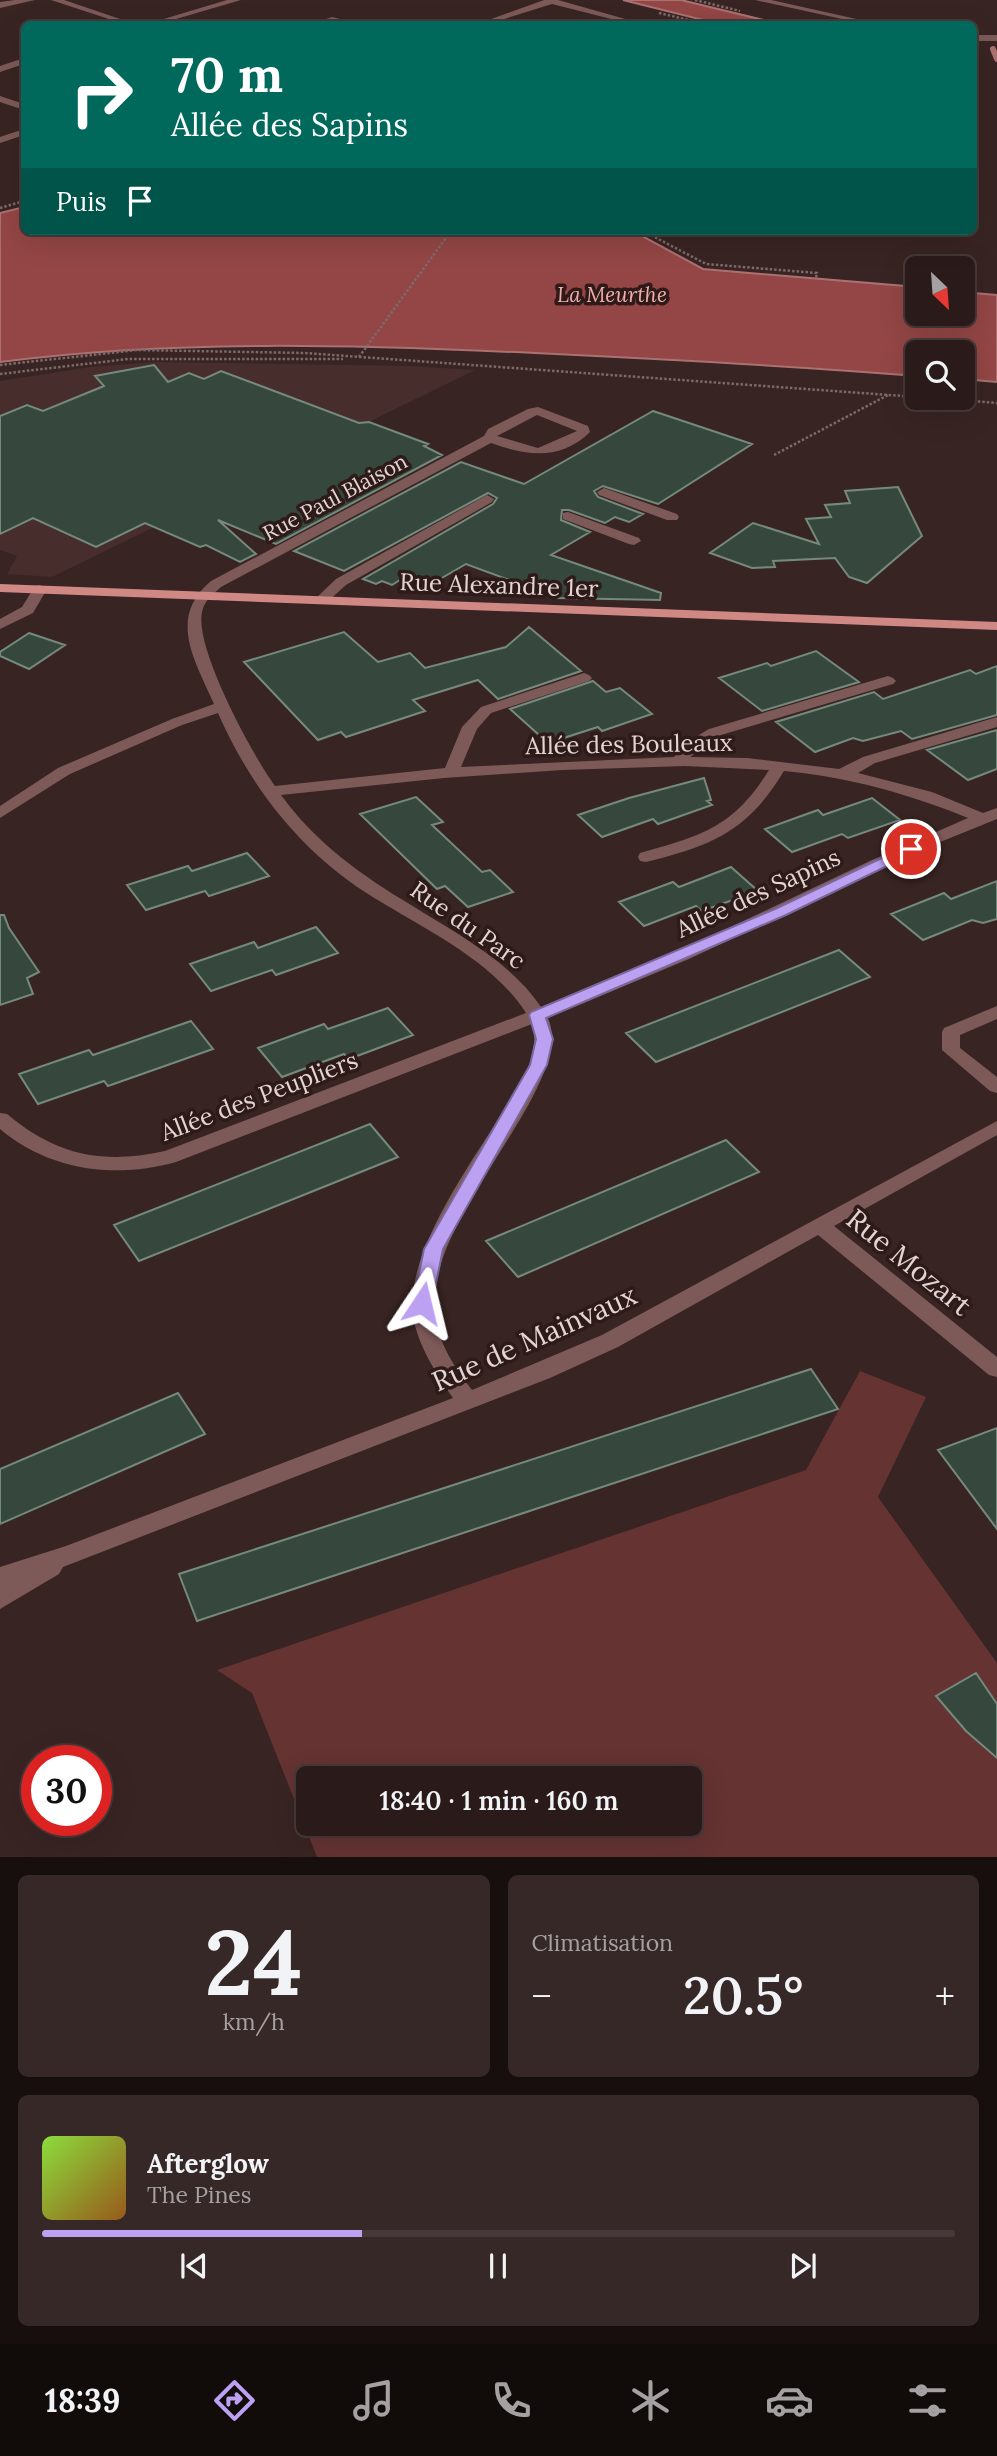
<!DOCTYPE html>
<html lang="fr">
<meta charset="utf-8">
<style>
body{margin:0;font-family:Lora,serif;background:#362827;color:#f1f3f6;height:100vh;display:flex;flex-direction:column;font-size:26px;white-space:nowrap}
*{box-sizing:border-box;margin:0}
p{font-size:23px;color:#a5a1a2}
.icon{flex:none;width:38px;height:38px;fill:none;stroke:currentColor;stroke-width:2;stroke-linecap:round;stroke-linejoin:round}
.map{position:relative;height:1857px;overflow:hidden}
.sheet{display:flex;flex-direction:column;gap:18px;padding:18px;background:#170f0e;flex:1}
.sheet>*{flex:none}
.top-card{position:absolute;left:21px;top:21px;width:956px;height:214px;border-radius:10px;box-shadow:0 7px 28px #0002,0 0 0 2px #463939;background:#00695c;color:#fff;overflow:hidden}
.needle{width:46px;rotate:155deg}
.fabs{position:absolute;left:905px;top:256px;display:grid;gap:14px}
.fabs a{display:grid;place-items:center;width:70px;height:70px;border-radius:10px;background:#2a1b1a;box-shadow:0 7px 28px #0002,0 0 0 2px #463939;font-size:35px}
.speed{position:absolute;left:21px;top:1745px;display:flex;gap:14px;font-size:35px;font-weight:700;text-align:center}
.speed>*{display:grid;place-content:center;width:91px;height:91px;border-radius:50%;background:#2a1b1a;box-shadow:0 7px 28px #0002,0 0 0 2px #463939;line-height:1}
.speed .limit{border:10px solid #d22;background:#fff;color:#111}
.pin{position:absolute;display:grid;place-items:center;width:60px;height:60px;color:#fff;margin:-30px;border:4px solid #fff;border-radius:50%;box-shadow:0 2px 7px #0007}
.me{position:absolute;width:77px;margin:-38px;rotate:10deg;stroke-linejoin:round;filter:drop-shadow(0 0 5px #0008)}
.turn{display:flex;align-items:center;gap:24px;height:147px;padding:0 35px;font-size:32px}
.turn .icon{width:91px;height:91px;stroke-width:2.5}
.turn b{display:block;font-size:49px;line-height:60px}
.then{display:flex;align-items:center;height:66px;padding:0 35px;background:#0003;gap:14px;font-size:26px}
.big{font-size:52px;font-weight:600;line-height:1.1}
.sheet .tile{flex:1;display:flex;flex-direction:column;justify-content:center;gap:10px;min-width:0;padding:0 24px;border-radius:10px;background:#362827}
.sheet .dial{align-items:center;gap:0}
.dial b{font-size:91px;line-height:1}
.song{display:flex;align-items:center;gap:21px}
.cover{width:84px;height:84px;border-radius:10px;background:linear-gradient(135deg,hsl(90 70% 55%),hsl(30 70% 35%))}
.played{height:7px;border-radius:4px;background:linear-gradient(90deg,#bca0f2 35%,#463939 35%)}
.keys{display:flex;justify-content:space-around;direction:ltr}
.heat{display:flex;justify-content:space-between;align-items:center;font-size:38px;direction:ltr}
.sheet .tiles{flex:1;display:grid;gap:18px;grid-template-columns:1fr 1fr}
.tile:last-child{grid-column:span 2}
.trip{position:absolute;left:296px;top:1766px;width:406px;height:70px;border-radius:10px;background:#2a1b1a;box-shadow:0 7px 28px #0002,0 0 0 2px #463939;font-weight:600;line-height:70px;text-align:center}
.dock{display:flex;height:112px;justify-content:space-around;align-items:center;background:#110b0a;color:#a5a1a2}
.dock .icon{width:49px;height:49px}
.dock .active{color:#bca0f2}
.dock b{font-size:32px;color:#f1f3f6}
.map>svg:first-child{display:block}
.built{fill:#472d2b}
.green{fill:#643332;fill-rule:evenodd}
.water{fill:#934645;stroke:#ab7170;stroke-width:2}
.lines{fill:none;stroke-linecap:round;stroke-linejoin:round}
.stream{stroke:#ab7170;stroke-width:6}
.building{fill:#36483d;stroke:#758a7c;stroke-width:2}
.path{stroke:#7c6a69;stroke-width:2.5;stroke-dasharray:2.5 2;stroke-linecap:butt}
.minor{fill:#7d5a58;fill-rule:evenodd}
.major{fill:#d08885;fill-rule:evenodd}
.route{fill:#bca0f2;stroke:#7a689d;stroke-width:2}
.labels{text-anchor:middle;dominant-baseline:central;stroke-width:7;stroke-linejoin:round;paint-order:stroke}
.far-water-label{font-size:21px;font-style:italic;fill:#f1adaa;stroke:#2d1a19}
.far-street-label{font-size:21px;fill:#e3d5d4;stroke:#2d1a19}
.street-label{font-size:24px;fill:#e3d5d4;stroke:#2d1a19}
.near-street-label{font-size:28px;fill:#e3d5d4;stroke:#2d1a19}
</style>
<div class="map">
<svg width="997" height="1858" viewBox="0 0 997 1858">
<rect width="100%" height="100%" fill="#382423"/>
<path class="built" d="M 155,362 L 411,366 L 475,370 L 52,577 L 7,574 L 17,556 L 0,550 L 0,381 L 90,367 Z"/>
<path class="green" d="M 860,1371 L 926,1397 L 878,1497 L 997,1663 L 997,1857 L 317,1857 L 252,1693 L 217,1670 L 806,1470 ZM 308,1778 L 690,1778 L 690,1824 L 308,1824 Z"/>
<path class="water" d="M 623,0 L 681,0 L 780,24 L 719,24 Z
M 24,207 L 24,231 L 633,231 L 703,269 L 917,287 L 917,313 L 962,313 L 963,292 L 997,295 L 997,382 L 963,379 L 962,352 L 917,352 L 917,376 C 790,366 663,359 535,353 C 357,345 177,339 0,362 L 0,213 Z"/>
<g class="lines">
<path class="stream" d="M 993,49 L 997,59"/>
</g>
<path class="building" d="M 154,365 L 168,382 L 189,373 L 204,379 L 221,371 L 359,423 L 369,422 L 428,444 L 424,446 L 442,455 L 276,544 L 218,520 L 256,554 L 240,562 L 206,545 L 200,547 L 145,523 L 96,547 L 33,518 L 0,534 L 0,416 L 27,405 L 43,411 L 104,386 L 95,376 Z
M 653,411 L 752,444 L 658,504 L 603,486 L 594,491 L 598,497 L 643,514 L 629,522 L 615,517 L 605,523 L 569,510 L 562,510 L 561,520 L 590,532 L 551,555 L 661,593 L 660,600 L 558,598 L 466,564 L 428,586 L 400,580 L 392,585 L 382,581 L 376,584 L 363,579 L 493,504 L 497,498 L 488,493 L 344,571 L 294,551 L 461,462 L 524,484 Z
M 898,487 L 922,536 L 867,583 L 849,577 L 835,558 L 773,561 L 775,567 L 752,568 L 710,553 L 753,523 L 819,544 L 806,519 L 831,517 L 825,505 L 850,503 L 845,491 Z
M 529,627 L 581,671 L 498,699 L 478,680 L 413,700 L 425,711 L 346,737 L 341,732 L 318,740 L 244,662 L 344,632 L 378,662 L 410,653 L 425,668 L 506,647 Z
M 29,633 L 65,645 L 29,669 L 0,656 L 0,652 Z
M 816,651 L 859,682 L 762,711 L 719,678 L 767,663 L 771,666 Z
M 997,666 L 997,715 L 912,739 L 901,731 L 863,741 L 853,738 L 815,752 L 776,722 L 874,692 L 883,699 L 970,670 L 976,674 Z
M 593,681 L 606,692 L 620,688 L 652,714 L 602,731 L 598,727 L 548,743 L 510,709 Z
M 997,730 L 997,769 L 968,780 L 927,750 Z
M 704,778 L 711,800 L 707,801 L 712,805 L 658,824 L 653,819 L 602,837 L 578,815 L 629,798 Z
M 416,797 L 443,822 L 432,825 L 482,872 L 490,870 L 513,892 L 468,907 L 445,886 L 437,889 L 360,814 Z
M 872,798 L 900,820 L 848,838 L 842,834 L 792,852 L 765,829 L 818,810 L 823,815 Z
M 247,853 L 269,876 L 209,896 L 205,891 L 146,910 L 127,885 L 188,866 L 192,871 Z
M 731,867 L 758,891 L 702,911 L 696,906 L 644,926 L 619,902 L 673,882 L 679,887 Z
M 997,881 L 997,919 L 983,923 L 972,920 L 923,940 L 891,914 L 944,893 L 951,899 Z
M 0,915 L 4,915 L 9,928 L 39,972 L 27,978 L 33,994 L 0,1005 Z
M 316,927 L 338,953 L 276,975 L 272,970 L 211,991 L 190,964 L 254,942 L 258,948 Z
M 839,950 L 870,977 L 656,1062 L 626,1033 Z
M 388,1008 L 413,1035 L 349,1059 L 344,1054 L 282,1077 L 258,1048 L 324,1024 L 328,1029 Z
M 191,1021 L 213,1049 L 108,1086 L 104,1081 L 38,1104 L 19,1074 L 89,1050 L 93,1055 Z
M 370,1124 L 398,1157 L 139,1261 L 114,1225 Z
M 726,1140 L 759,1172 L 518,1277 L 486,1241 Z
M 811,1369 L 838,1409 L 197,1621 L 179,1574 Z
M 178,1393 L 205,1434 L 0,1524 L 0,1469 Z
M 997,1428 L 997,1529 L 938,1450 Z
M 976,1673 L 997,1704 L 997,1758 L 966,1731 L 936,1696 Z"/>
<g class="lines">
<path class="path" d="M 695,0 L 740,11
M 659,13 L 706,24
M 0,208 L 24,201
M 643,231 L 706,264 L 817,273 L 816,278
M 359,357 L 451,231
M 0,365 L 137,350 L 305,353 L 917,397
M 0,374 L 128,359 L 343,359
M 924,397 L 997,403
M 774,455 L 888,395"/>
<path class="minor" d="M 15,0 L 35,0 L 0,8 L 0,2 Z
M 51,0 L 64,0 L 135,24 L 124,24 Z
M 227,0 L 241,0 L 159,24 L 147,24 Z
M 544,0 L 558,0 L 643,24 L 631,24 L 552,4 L 488,24 L 477,24 Z
M 755,0 L 771,0 L 879,24 L 865,24 Z
M 332,17 L 352,22 L 353,24 L 312,24 Z
M 973,35 L 997,35 L 997,41 L 973,41 Z
M 24,58 L 24,64 L 0,72 L 0,66 Z
M 0,96 L 24,104 L 24,110 L 0,102 Z
M 24,129 L 24,135 L 0,143 L 0,137 Z
M 538,407 L 588,426 L 590,432 C 560,461 527,456 491,443 L 221,587 C 213,594 204,601 202,612 C 194,648 253,756 275,786 L 445,768 L 462,727 L 481,707 L 584,673 L 589,675 L 592,678 L 589,681 L 491,713 L 477,729 L 461,767 L 674,757 L 689,741 L 709,729 L 888,676 L 893,678 L 896,681 L 893,684 L 721,735 L 690,757 L 747,758 L 839,769 L 863,757 L 997,717 L 997,727 L 875,763 L 858,773 L 932,792 L 983,813 L 997,808 L 997,819 L 923,849 L 689,959 L 548,1018 C 578,1085 422,1219 435,1314 C 438,1343 455,1368 472,1390 L 602,1335 L 997,1121 L 997,1135 L 834,1226 L 997,1357 L 997,1377 L 989,1375 L 818,1235 L 618,1347 L 550,1378 L 63,1567 L 59,1574 L 0,1609 L 0,1567 L 66,1546 L 453,1398 C 436,1373 418,1346 413,1316 C 404,1250 478,1154 511,1099 C 525,1077 540,1051 532,1024 L 176,1162 C 115,1179 50,1171 0,1129 L 0,1113 L 7,1114 C 56,1155 102,1165 165,1151 L 526,1013 C 490,957 419,927 365,892 C 298,848 250,786 218,713 L 182,725 L 70,774 L 0,818 L 0,806 L 58,768 L 172,719 L 214,704 C 195,660 167,618 211,581 L 484,436 L 488,429 L 528,409 ZM 537,415 L 577,431 L 538,448 L 497,436 ZM 685,766 L 769,770 C 734,827 702,836 640,853 L 638,857 L 640,861 L 646,862 C 713,845 747,832 784,771 C 849,777 909,794 968,818 L 872,860 L 716,934 L 541,1007 C 510,961 457,934 411,905 C 361,875 316,843 281,795 L 444,778 L 562,770 Z
M 604,488 L 677,514 L 679,517 L 677,520 L 667,520 L 599,495 L 597,492 Z
M 487,495 L 494,499 L 492,502 L 346,585 L 326,603 L 316,603 L 314,600 L 336,579 Z
M 568,512 L 639,538 L 641,541 L 634,545 L 629,544 L 563,519 L 563,513 Z
M 40,585 L 47,589 L 33,613 L 0,629 L 0,619 L 22,607 L 35,586 Z
M 997,1006 L 997,1019 L 960,1035 L 960,1048 L 997,1077 L 997,1093 L 990,1091 L 942,1050 L 942,1032 L 944,1028 Z"/>
<path class="major" d="M 0,584 L 997,622 L 997,630 L 0,592 Z"/>
</g>
<path class="route" d="M 911,844 L 918,849 L 916,852 L 786,915 L 546,1018 L 553,1039 L 547,1065 L 443,1249 L 432,1303 L 429,1307 L 416,1307 L 413,1303 L 424,1249 L 530,1065 L 536,1039 L 529,1015 L 531,1012 L 775,909 Z"/>
<g class="labels">
<g class="far-water-label">
<text x="612" y="294">La Meurthe</text>
</g>
<g class="far-street-label">
<text transform="translate(335 497) rotate(-28)">Rue Paul Blaison</text>
</g>
<g class="street-label">
<text transform="translate(499 585) rotate(2)">Rue Alexandre 1er</text>
<text transform="translate(629 744) rotate(-1)">Allée des Bouleaux</text>
<text transform="translate(758 893) rotate(-25)">Allée des Sapins</text>
<text transform="translate(468 925) rotate(35)">Rue du Parc</text>
<text transform="translate(259 1096) rotate(-21)">Allée des Peupliers</text>
</g>
<g class="near-street-label">
<text transform="translate(909 1262) rotate(39)">Rue Mozart</text>
<text transform="translate(534 1338) rotate(-24)">Rue de Mainvaux</text>
</g>
</g>
</svg>
<div class="fabs">
<a><svg class="needle" viewBox="-14 -14 28 28"><path d="M0-13l5 13h-10z" fill="#e53935"/><path d="M0 13l5-13h-10z" fill="#a5a1a2"/></svg></a>
<a><svg class="icon" aria-label="search" viewBox="0 0 24 24"><circle cx="10" cy="10" r="6"/><path d="M15 15l6 6"/></svg></a>
</div>
<div class="speed"><div class="limit">30</div></div>
<div class="pin" style="left:911px;top:849px;background:#d93025"><svg class="icon" aria-label="arrive" viewBox="0 0 24 24"><path d="M6 21V4h12l-3 4 3 4H6"/></svg></div>
<svg class="me" style="left:422px;top:1303px" viewBox="-20 -20 40 40"><path d="M0-17L14 15 0 8-14 15z" fill="#bca0f2" stroke="#fff" stroke-width="4"/></svg>
<div class="trip">18:40 · 1 min · 160 m</div>
<div class="top-card">
<div class="turn"><svg class="icon" aria-label="right" viewBox="0 0 24 24"><path d="M7 20v-9h11M14 6l5 5-5 5"/></svg><div><b>70 m</b>Allée des Sapins</div></div>
<div class="then">Puis<svg class="icon" aria-label="arrive" viewBox="0 0 24 24"><path d="M6 21V4h12l-3 4 3 4H6"/></svg></div>
</div>
</div>
<section class="sheet">
<div class="tiles">
<div class="tile dial"><b>24</b><p>km/h</p></div>
<div class="tile"><p>Climatisation</p>
<div class="heat"><a>−</a><b class="big">20.5°</b><a>+</a></div>
</div>
<div class="tile">
<div class="song"><i class="cover"></i><div><b>Afterglow</b><p>The Pines</p></div></div>
<div class="played"></div>
<div class="keys"><svg class="icon" aria-label="previous" viewBox="0 0 24 24"><path d="M18 5L8 12l10 7zM5 5v14"/></svg><svg class="icon" aria-label="pause" viewBox="0 0 24 24"><path d="M8 5v14M16 5v14"/></svg><svg class="icon" aria-label="next" viewBox="0 0 24 24"><path d="M6 5l10 7-10 7zM19 5v14"/></svg></div>
</div>
</div>
</section>
<nav class="dock">
<b>18:39</b>
<svg class="icon active" aria-label="directions" viewBox="0 0 24 24"><path d="M12 3l9 9-9 9-9-9zM9 14v-3h6M13 9l2 2-2 2"/></svg>
<svg class="icon" aria-label="music" viewBox="0 0 24 24"><path d="M9 18V5l10-2v13"/><circle cx="6" cy="18" r="3"/><circle cx="16" cy="16" r="3"/></svg>
<svg class="icon" aria-label="phone" viewBox="0 0 24 24"><path d="M5 4h4l2 5-3 2q2 4 5 5l2-3 5 2v4C11 20 4 13 5 4z"/></svg>
<svg class="icon" aria-label="climate" viewBox="0 0 24 24"><path d="M12 3v18M4 7l16 10M4 17L20 7"/></svg>
<svg class="icon" aria-label="car" viewBox="0 0 24 24"><path d="M5 17H2v-5l4-1 3-4h7l3 4 3 1v5h-3M9 17h6M6 11h13"/><circle cx="7" cy="17" r="2"/><circle cx="17" cy="17" r="2"/></svg>
<svg class="icon" aria-label="filters" viewBox="0 0 24 24"><path d="M4 7h16M4 17h16"/><circle cx="9" cy="7" r="2"/><circle cx="15" cy="17" r="2"/></svg>
</nav>
